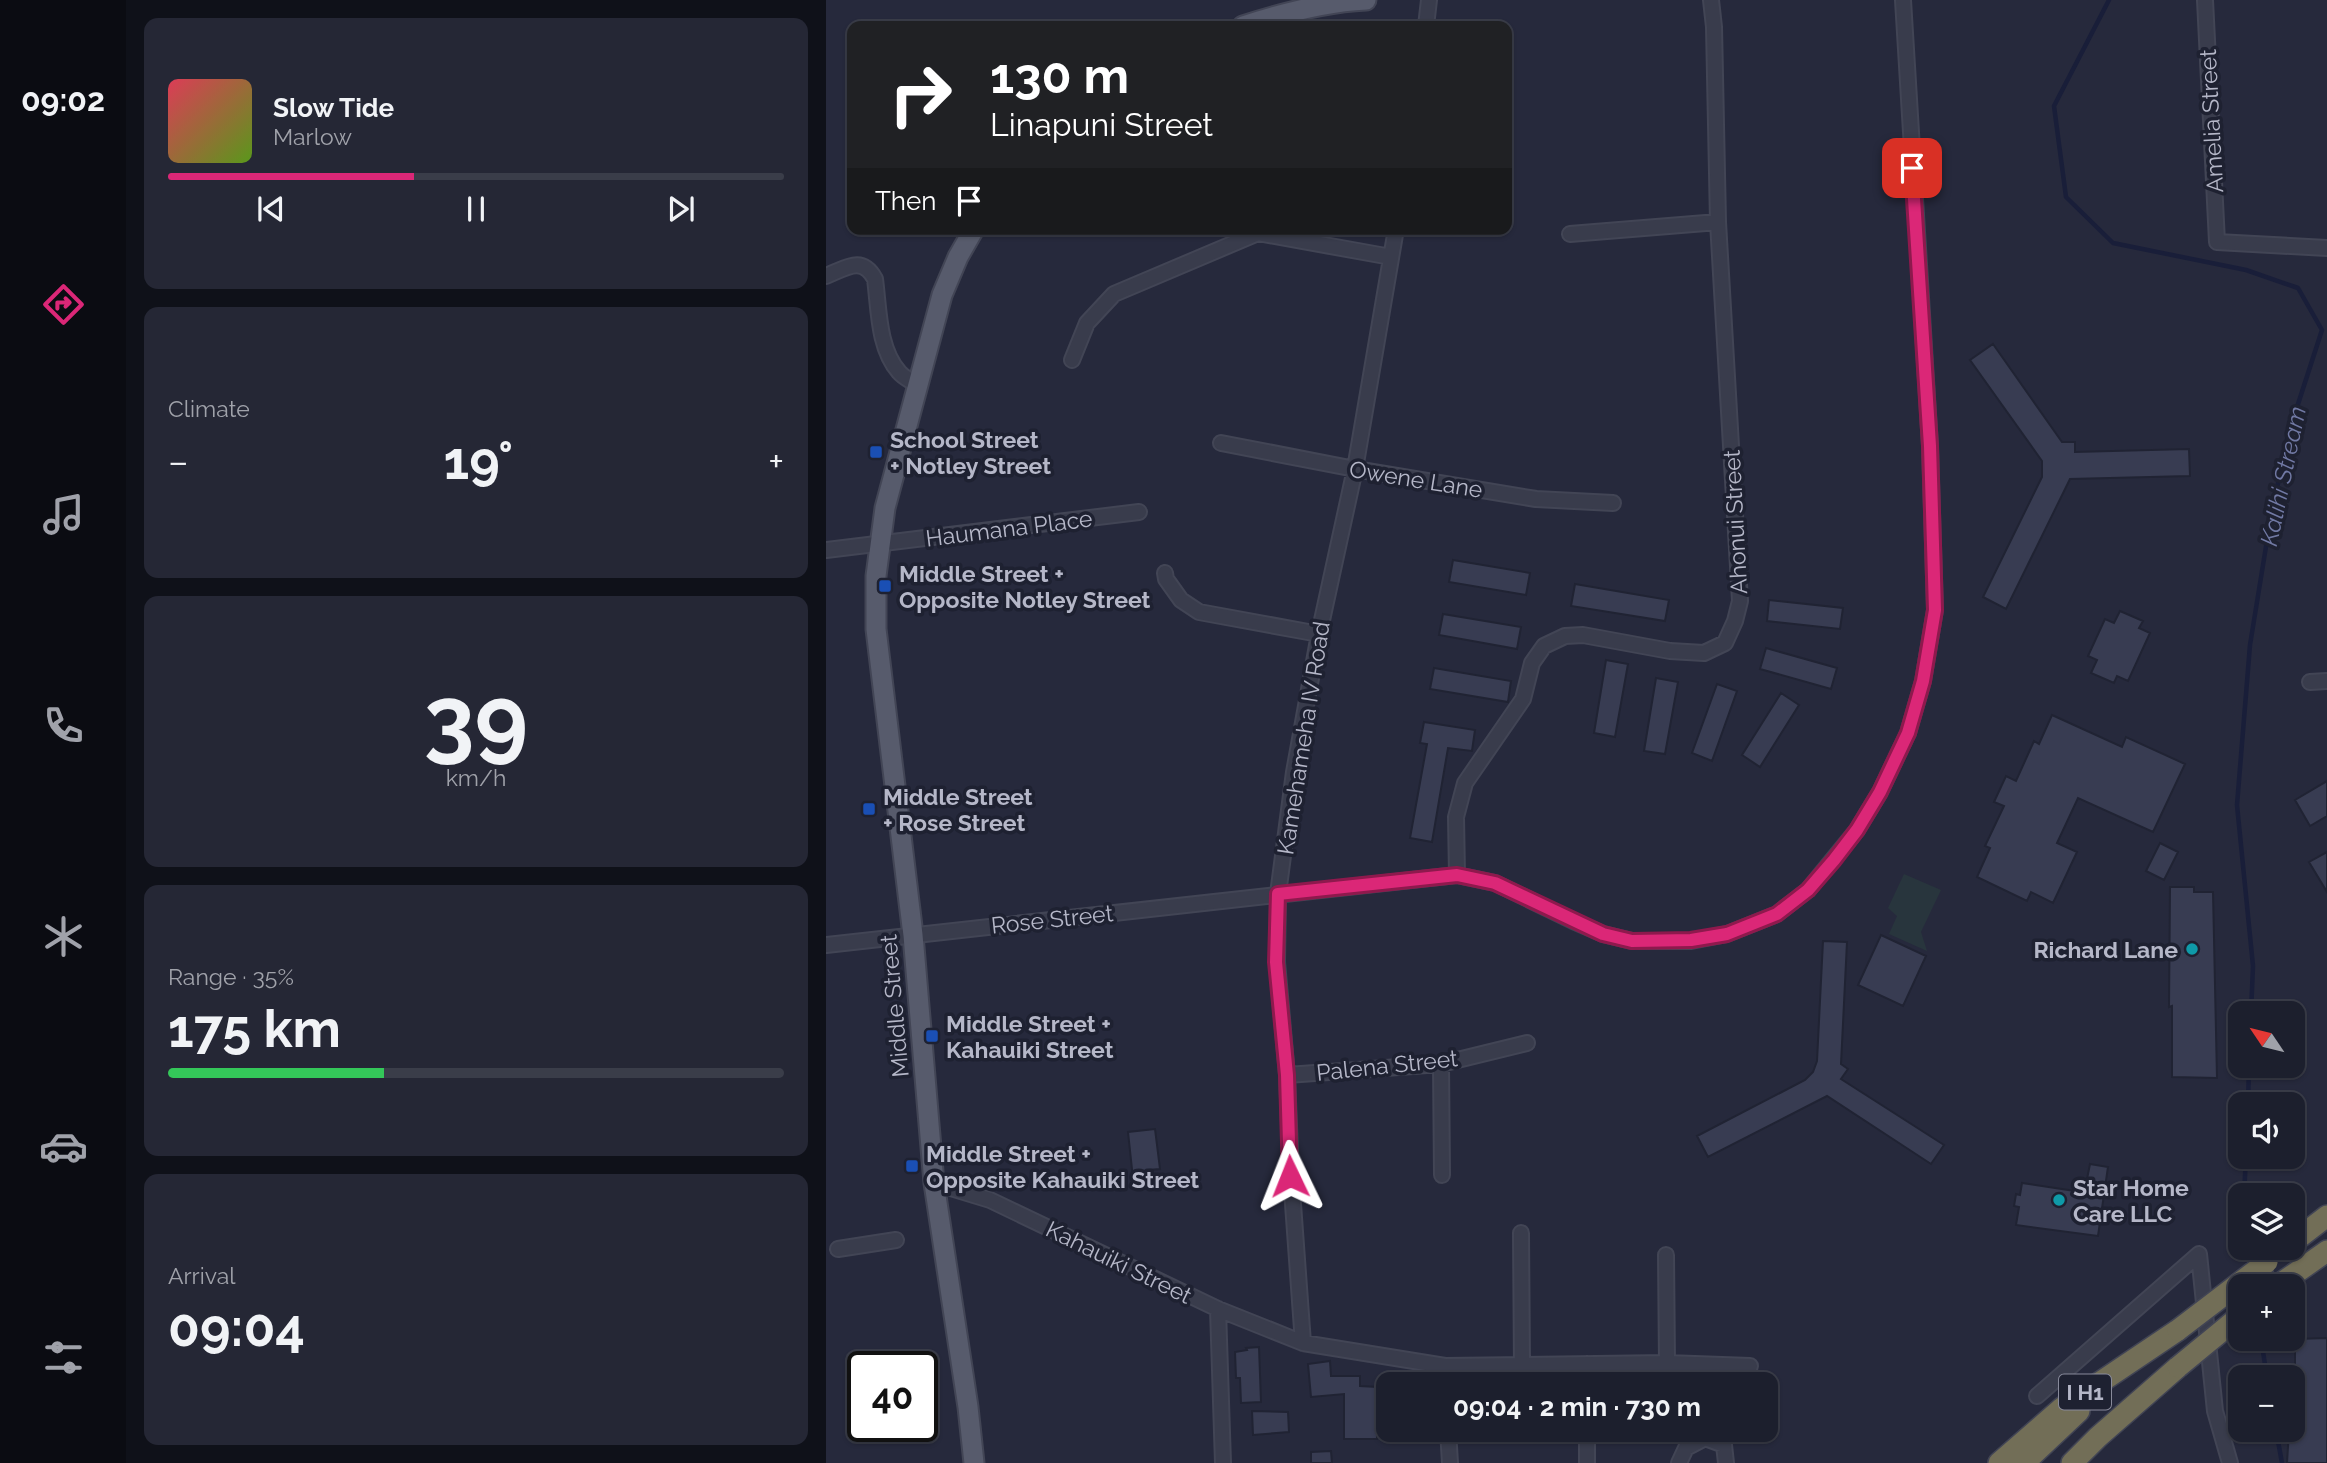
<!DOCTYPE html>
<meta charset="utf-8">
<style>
body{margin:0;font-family:Raleway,sans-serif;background:#252735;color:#f1f3f6;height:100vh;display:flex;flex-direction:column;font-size:26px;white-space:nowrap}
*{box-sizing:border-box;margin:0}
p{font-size:23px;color:#a0a2aa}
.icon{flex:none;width:38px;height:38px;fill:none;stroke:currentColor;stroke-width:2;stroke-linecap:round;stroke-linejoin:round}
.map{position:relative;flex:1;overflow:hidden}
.drawer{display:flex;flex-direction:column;gap:18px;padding:18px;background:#0f1119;width:700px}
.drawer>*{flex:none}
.banner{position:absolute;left:21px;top:21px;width:665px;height:214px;border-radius:14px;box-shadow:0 2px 5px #0004,0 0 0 2px #3a3d49;background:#202124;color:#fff;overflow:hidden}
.needle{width:46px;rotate:305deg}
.tools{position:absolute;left:1402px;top:1001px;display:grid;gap:14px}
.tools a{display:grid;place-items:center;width:77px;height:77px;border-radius:14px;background:#1c1f2d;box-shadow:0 2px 5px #0004,0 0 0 2px #3a3d49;font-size:35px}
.speed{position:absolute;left:21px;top:1351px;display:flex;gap:14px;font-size:35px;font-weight:700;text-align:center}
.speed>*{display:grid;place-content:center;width:91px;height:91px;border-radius:50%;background:#1c1f2d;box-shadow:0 2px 5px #0004,0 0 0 2px #3a3d49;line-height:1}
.speed .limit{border:4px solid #111;border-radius:10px;background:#fff;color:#111}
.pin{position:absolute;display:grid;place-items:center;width:60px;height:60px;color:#fff;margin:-30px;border-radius:14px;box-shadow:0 4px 10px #0006}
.me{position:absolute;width:77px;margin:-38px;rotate:358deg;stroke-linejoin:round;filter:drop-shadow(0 0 5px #0008)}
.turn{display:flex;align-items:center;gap:24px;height:147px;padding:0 28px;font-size:32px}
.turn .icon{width:91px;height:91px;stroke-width:2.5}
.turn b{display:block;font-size:49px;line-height:60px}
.then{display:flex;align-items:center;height:66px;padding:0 28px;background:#0003;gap:14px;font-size:26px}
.big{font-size:52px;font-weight:700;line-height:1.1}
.drawer .tile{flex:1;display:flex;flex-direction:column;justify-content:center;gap:10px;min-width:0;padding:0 24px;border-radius:14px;background:#252735}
.drawer .dial{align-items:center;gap:0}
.dial b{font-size:91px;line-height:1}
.song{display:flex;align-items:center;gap:21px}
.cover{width:84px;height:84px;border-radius:10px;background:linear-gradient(135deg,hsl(350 70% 55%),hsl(90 70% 35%))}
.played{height:7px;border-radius:4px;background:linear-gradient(90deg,#db2777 40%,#3a3d49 40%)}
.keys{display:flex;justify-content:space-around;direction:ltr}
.heat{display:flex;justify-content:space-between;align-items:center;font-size:38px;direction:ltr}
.charge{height:10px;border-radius:5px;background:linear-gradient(90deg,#34c759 35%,#3a3d49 0)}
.trip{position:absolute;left:550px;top:1372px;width:402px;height:70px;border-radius:14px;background:#1c1f2d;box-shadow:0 2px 5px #0004,0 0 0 2px #3a3d49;font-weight:700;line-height:70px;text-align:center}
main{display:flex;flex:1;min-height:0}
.menu{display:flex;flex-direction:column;width:126px;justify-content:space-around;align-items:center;background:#0b0c12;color:#a0a2aa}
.menu .icon{width:49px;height:49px}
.menu .active{color:#db2777}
.menu b{font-size:32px;color:#f1f3f6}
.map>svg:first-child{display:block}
.green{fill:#28353d}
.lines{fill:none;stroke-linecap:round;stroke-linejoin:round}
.stream{stroke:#191e39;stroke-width:4.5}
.building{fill:#383c52;stroke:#202333;stroke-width:2}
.minor-casing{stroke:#424555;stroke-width:18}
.major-casing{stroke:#424555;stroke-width:23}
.highway-casing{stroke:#414454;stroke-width:24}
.minor{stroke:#393c4c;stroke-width:14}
.major{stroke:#575b6c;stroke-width:19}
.highway{stroke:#726e57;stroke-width:21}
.highway-bridge-casing{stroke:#414454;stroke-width:24;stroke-linecap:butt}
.highway-bridge{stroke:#726e57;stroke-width:21}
.route-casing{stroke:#8e194d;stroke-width:18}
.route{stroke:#db2777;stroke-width:12}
.transit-dot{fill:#1a4fb4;stroke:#1e2131;stroke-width:2.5}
.culture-dot{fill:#0f9aa8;stroke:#1e2131;stroke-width:2.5}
.labels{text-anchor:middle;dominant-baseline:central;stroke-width:7;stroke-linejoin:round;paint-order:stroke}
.shield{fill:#1e2131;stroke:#888a9b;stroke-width:2}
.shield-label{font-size:21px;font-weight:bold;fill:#b5b7c8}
.street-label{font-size:23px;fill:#b5b7c8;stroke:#1e2131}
.poi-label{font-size:23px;font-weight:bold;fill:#b5b7c8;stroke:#1e2131;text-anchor:start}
.water-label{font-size:24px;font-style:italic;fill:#7179a4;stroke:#1e2131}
</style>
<main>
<nav class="menu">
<b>09:02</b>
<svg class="icon active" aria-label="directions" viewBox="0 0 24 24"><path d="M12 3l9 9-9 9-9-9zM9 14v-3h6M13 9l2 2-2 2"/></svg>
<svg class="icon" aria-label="music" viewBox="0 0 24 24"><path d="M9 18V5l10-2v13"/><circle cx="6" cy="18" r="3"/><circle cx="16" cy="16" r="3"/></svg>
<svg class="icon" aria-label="phone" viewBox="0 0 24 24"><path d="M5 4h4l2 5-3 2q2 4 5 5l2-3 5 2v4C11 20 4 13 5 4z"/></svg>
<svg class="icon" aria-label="climate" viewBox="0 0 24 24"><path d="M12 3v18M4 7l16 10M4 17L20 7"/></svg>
<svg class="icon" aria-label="car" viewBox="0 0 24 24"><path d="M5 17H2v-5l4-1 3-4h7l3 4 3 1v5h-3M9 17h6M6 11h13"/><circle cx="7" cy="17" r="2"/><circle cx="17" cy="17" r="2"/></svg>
<svg class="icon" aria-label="filters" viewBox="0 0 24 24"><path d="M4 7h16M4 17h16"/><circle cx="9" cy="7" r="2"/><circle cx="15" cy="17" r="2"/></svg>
</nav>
<section class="drawer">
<div class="tile">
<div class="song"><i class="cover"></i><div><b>Slow Tide</b><p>Marlow</p></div></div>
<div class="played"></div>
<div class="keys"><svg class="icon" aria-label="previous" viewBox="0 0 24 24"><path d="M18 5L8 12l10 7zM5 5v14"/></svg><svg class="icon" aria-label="pause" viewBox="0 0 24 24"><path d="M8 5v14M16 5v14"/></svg><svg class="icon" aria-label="next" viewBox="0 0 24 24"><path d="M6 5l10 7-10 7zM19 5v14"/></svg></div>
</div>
<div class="tile"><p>Climate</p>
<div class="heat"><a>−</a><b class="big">19°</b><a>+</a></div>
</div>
<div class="tile dial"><b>39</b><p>km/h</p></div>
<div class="tile"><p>Range · 35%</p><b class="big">175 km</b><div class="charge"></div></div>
<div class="tile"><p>Arrival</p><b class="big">09:04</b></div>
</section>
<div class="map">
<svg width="1501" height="1463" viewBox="0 0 1501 1463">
<rect width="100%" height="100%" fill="#26293c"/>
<path class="green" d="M 1078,874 L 1115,890 L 1095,932 L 1101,951 L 1063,934 L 1071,916 L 1062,908 Z"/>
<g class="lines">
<path class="stream" d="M 1283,0 L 1228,106 L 1240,197 L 1287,243 L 1420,270 L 1472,288 L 1496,330 L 1462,435 L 1444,522 L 1424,645 L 1411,805 L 1427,966 L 1425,1013
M 1422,1104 L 1423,1066
M 1418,1195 L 1420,1157
M 1420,1248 L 1423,1268
M 1435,1339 L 1441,1377
M 1450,1430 L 1456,1463"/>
</g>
<path class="building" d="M 1167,344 L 1236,442 L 1249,442 L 1249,452 L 1363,449 L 1364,476 L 1244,479 L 1180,609 L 1157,597 L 1216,477 L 1216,461 L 1144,360 Z
M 627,560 L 704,573 L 700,595 L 623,582 Z
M 749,584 L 843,600 L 839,621 L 745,606 Z
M 943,600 L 1017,608 L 1014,629 L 941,621 Z
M 1294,611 L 1317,621 L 1313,628 L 1324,633 L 1302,681 L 1291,676 L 1288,683 L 1265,673 L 1271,660 L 1262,656 L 1279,619 L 1288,623 Z
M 617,614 L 695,627 L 691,649 L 613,635 Z
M 940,648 L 1011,668 L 1005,689 L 934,669 Z
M 780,660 L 802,664 L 789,737 L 768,733 Z
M 608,668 L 685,681 L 682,702 L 604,689 Z
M 830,678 L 852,682 L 839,754 L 818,751 Z
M 891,684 L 911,691 L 886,761 L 866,753 Z
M 955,693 L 973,705 L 934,767 L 916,755 Z
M 1226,715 L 1296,747 L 1300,737 L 1359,764 L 1327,832 L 1252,798 L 1231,843 L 1251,852 L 1227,903 L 1205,892 L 1201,901 L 1151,877 L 1164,848 L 1159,846 L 1178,806 L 1168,802 L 1180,776 L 1190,781 L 1208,741 L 1213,744 Z
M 598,722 L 649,730 L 646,751 L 622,748 L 606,842 L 584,838 L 601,744 L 594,743 Z
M 1501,781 L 1501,816 L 1484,826 L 1469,800 Z
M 1334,843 L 1352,852 L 1338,880 L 1320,871 Z
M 1501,852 L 1501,892 L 1483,862 Z
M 1344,887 L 1368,887 L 1368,892 L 1387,892 L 1391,1078 L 1346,1077 L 1346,1006 L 1343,1007 Z
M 1055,935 L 1100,956 L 1077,1006 L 1032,985 Z
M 997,941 L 1021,942 L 1015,1064 L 1022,1069 L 1015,1079 L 1118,1145 L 1105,1164 L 1001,1096 L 882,1157 L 871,1136 L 979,1080 L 987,1072 L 991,1061 Z
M 329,1129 L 334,1169 L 323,1170 L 325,1186 L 308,1188 L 302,1132 Z
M 1264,1164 L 1282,1167 L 1272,1236 L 1190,1225 L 1193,1207 L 1188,1206 L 1190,1194 L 1194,1195 L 1196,1183 L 1256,1192 L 1258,1179 L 1261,1179 Z
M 1501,1338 L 1501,1463 L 1461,1463 L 1463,1430 L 1466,1430 L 1466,1373 L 1469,1373 L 1469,1339 Z
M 433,1347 L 435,1402 L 415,1403 L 414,1378 L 410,1378 L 409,1352 L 421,1350 L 420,1348 Z
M 504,1361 L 505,1376 L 534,1376 L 534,1386 L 552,1387 L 551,1439 L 518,1439 L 518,1394 L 485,1397 L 482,1364 Z
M 426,1411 L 462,1412 L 463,1432 L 427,1435 Z
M 505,1451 L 506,1463 L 485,1463 L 485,1452 Z"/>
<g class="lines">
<g class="minor-casing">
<path id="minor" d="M 1379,0 L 1391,242 L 1501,248
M 600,26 L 603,0
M 744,234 L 892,222
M 0,276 C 20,268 36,255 49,279 C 53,309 52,348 73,372 C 78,378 86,381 92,386
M 246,360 L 261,323 L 288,294 L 432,233 L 565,257
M 395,443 L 529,469 L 710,499 L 787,503
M 0,550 L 313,512
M 339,573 L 340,579 L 355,600 L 373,612 L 493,634
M 1484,682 L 1501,681
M 631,875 L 630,817 L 639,783 L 697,699 L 706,663 L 718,646 L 739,636 L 757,635 L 844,651 L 878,653 L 899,643 L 909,621 L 914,601 L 892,222 L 888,27 L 885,0
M 0,945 L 631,875 L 669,883 L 747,921 L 777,934 L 806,941 L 865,941 L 901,934 L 951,914 L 982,890 L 1031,830 L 1054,792 L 1082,733 L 1097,681 L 1109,610 L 1104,446 L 1077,0
M 615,1064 L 616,1175
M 461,1075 L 615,1064 L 701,1043
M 108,1183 L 164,1200 L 392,1309 L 477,1343 L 619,1366 L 841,1363 L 924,1366
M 695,1233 L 696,1367
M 12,1249 L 70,1240
M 840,1255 L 841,1363
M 392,1309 L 397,1463
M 477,1343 L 465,1176 L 461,1075 L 451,962 L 452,894 L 468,772 L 493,634 L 529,469 L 570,229
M 619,1366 L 620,1384
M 761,1384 L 761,1364
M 1211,1396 L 1373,1254 L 1389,1411 L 1404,1463
M 622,1430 L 624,1463
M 761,1463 L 761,1430
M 853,1463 L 860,1448 L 879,1438 L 898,1445 L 900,1463"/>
</g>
<g class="major-casing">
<path id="major" d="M 417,26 C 457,13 498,2 540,0
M 148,1463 L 142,1407 L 108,1183 L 87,935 L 50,629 L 50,576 L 59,508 L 116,295 L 132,257 L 148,229"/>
</g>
<g class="highway-casing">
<path id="highway" d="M 1466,1243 L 1501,1216
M 1451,1286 L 1501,1251
M 1173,1463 L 1236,1408 L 1352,1330
M 1198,1463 L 1253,1411
M 1246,1463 L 1272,1437 L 1352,1367"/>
</g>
<use href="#minor" class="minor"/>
<use href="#major" class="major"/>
<use href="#highway" class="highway"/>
<g class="highway-bridge-casing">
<path id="highway-bridge" d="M 1352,1330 L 1441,1262
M 1352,1367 L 1414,1316"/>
</g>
<use href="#highway-bridge" class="highway-bridge"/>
</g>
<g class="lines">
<g class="route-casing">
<path id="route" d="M 464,1176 L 461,1075 L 450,962 L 452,894 L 631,875 L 669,883 L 777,934 L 806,941 L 865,940 L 901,934 L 951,914 L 982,890 L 1008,860 L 1031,830 L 1054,792 L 1082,733 L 1097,681 L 1109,610 L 1104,446 L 1086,168"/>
</g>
<use href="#route" class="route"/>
</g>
<g class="transit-dot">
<rect x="43" y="445" width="14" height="14" rx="3.5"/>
<rect x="52" y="579" width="14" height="14" rx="3.5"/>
<rect x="36" y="802" width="14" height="14" rx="3.5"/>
<rect x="99" y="1029" width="14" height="14" rx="3.5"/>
<rect x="79" y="1159" width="14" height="14" rx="3.5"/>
</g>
<g class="culture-dot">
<circle cx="1366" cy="949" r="7"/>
<circle cx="1233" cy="1200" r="7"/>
</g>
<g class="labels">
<rect class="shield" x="1233" y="1374.5" width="52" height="35" rx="5"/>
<g class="shield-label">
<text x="1259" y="1392">I H1</text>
</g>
<g class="street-label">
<text transform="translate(1385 121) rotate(-93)">Amelia Street</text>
<text transform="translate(590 479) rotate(9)">Owene Lane</text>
<text transform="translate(909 522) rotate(-93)">Ahonui Street</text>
<text transform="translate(183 528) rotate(-7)">Haumana Place</text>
<text transform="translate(477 738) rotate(-81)">Kamehameha IV Road</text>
<text transform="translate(226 919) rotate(-6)">Rose Street</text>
<text transform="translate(68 1006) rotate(-95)">Middle Street</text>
<text transform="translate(561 1065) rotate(-6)">Palena Street</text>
<text transform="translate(293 1262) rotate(26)">Kahauiki Street</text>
</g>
<g class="poi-label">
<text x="64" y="439">School Street<tspan x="64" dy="26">+ Notley Street</tspan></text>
<text x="73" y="573">Middle Street +<tspan x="73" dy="26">Opposite Notley Street</tspan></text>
<text x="57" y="796">Middle Street<tspan x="57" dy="26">+ Rose Street</tspan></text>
<text x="1352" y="949" text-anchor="end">Richard Lane</text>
<text x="120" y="1023">Middle Street +<tspan x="120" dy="26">Kahauiki Street</tspan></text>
<text x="100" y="1153">Middle Street +<tspan x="100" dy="26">Opposite Kahauiki Street</tspan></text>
<text x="1247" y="1187">Star Home<tspan x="1247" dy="26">Care LLC</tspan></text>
</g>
<g class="water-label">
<text transform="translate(1457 476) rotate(-78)">Kalihi Stream</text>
</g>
</g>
</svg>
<div class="tools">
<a><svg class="needle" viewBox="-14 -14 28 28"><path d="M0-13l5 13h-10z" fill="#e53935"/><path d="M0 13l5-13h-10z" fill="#a0a2aa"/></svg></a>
<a><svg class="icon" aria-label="sound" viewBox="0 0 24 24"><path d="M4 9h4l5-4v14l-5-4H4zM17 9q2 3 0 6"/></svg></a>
<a><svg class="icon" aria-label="layers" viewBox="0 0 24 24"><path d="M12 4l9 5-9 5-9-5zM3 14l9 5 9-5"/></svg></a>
<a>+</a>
<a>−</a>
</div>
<div class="speed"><div class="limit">40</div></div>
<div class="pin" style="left:1086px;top:168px;background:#d93025"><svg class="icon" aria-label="arrive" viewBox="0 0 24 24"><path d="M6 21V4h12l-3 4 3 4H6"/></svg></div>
<svg class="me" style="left:464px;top:1176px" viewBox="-20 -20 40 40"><path d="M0-17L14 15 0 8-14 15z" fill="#db2777" stroke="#fff" stroke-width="4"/></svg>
<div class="trip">09:04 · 2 min · 730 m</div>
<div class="banner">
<div class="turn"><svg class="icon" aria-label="right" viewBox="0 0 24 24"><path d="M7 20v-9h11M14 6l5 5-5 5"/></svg><div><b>130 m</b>Linapuni Street</div></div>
<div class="then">Then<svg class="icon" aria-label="arrive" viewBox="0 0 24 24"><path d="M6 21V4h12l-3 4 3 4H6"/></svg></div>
</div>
</div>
</main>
